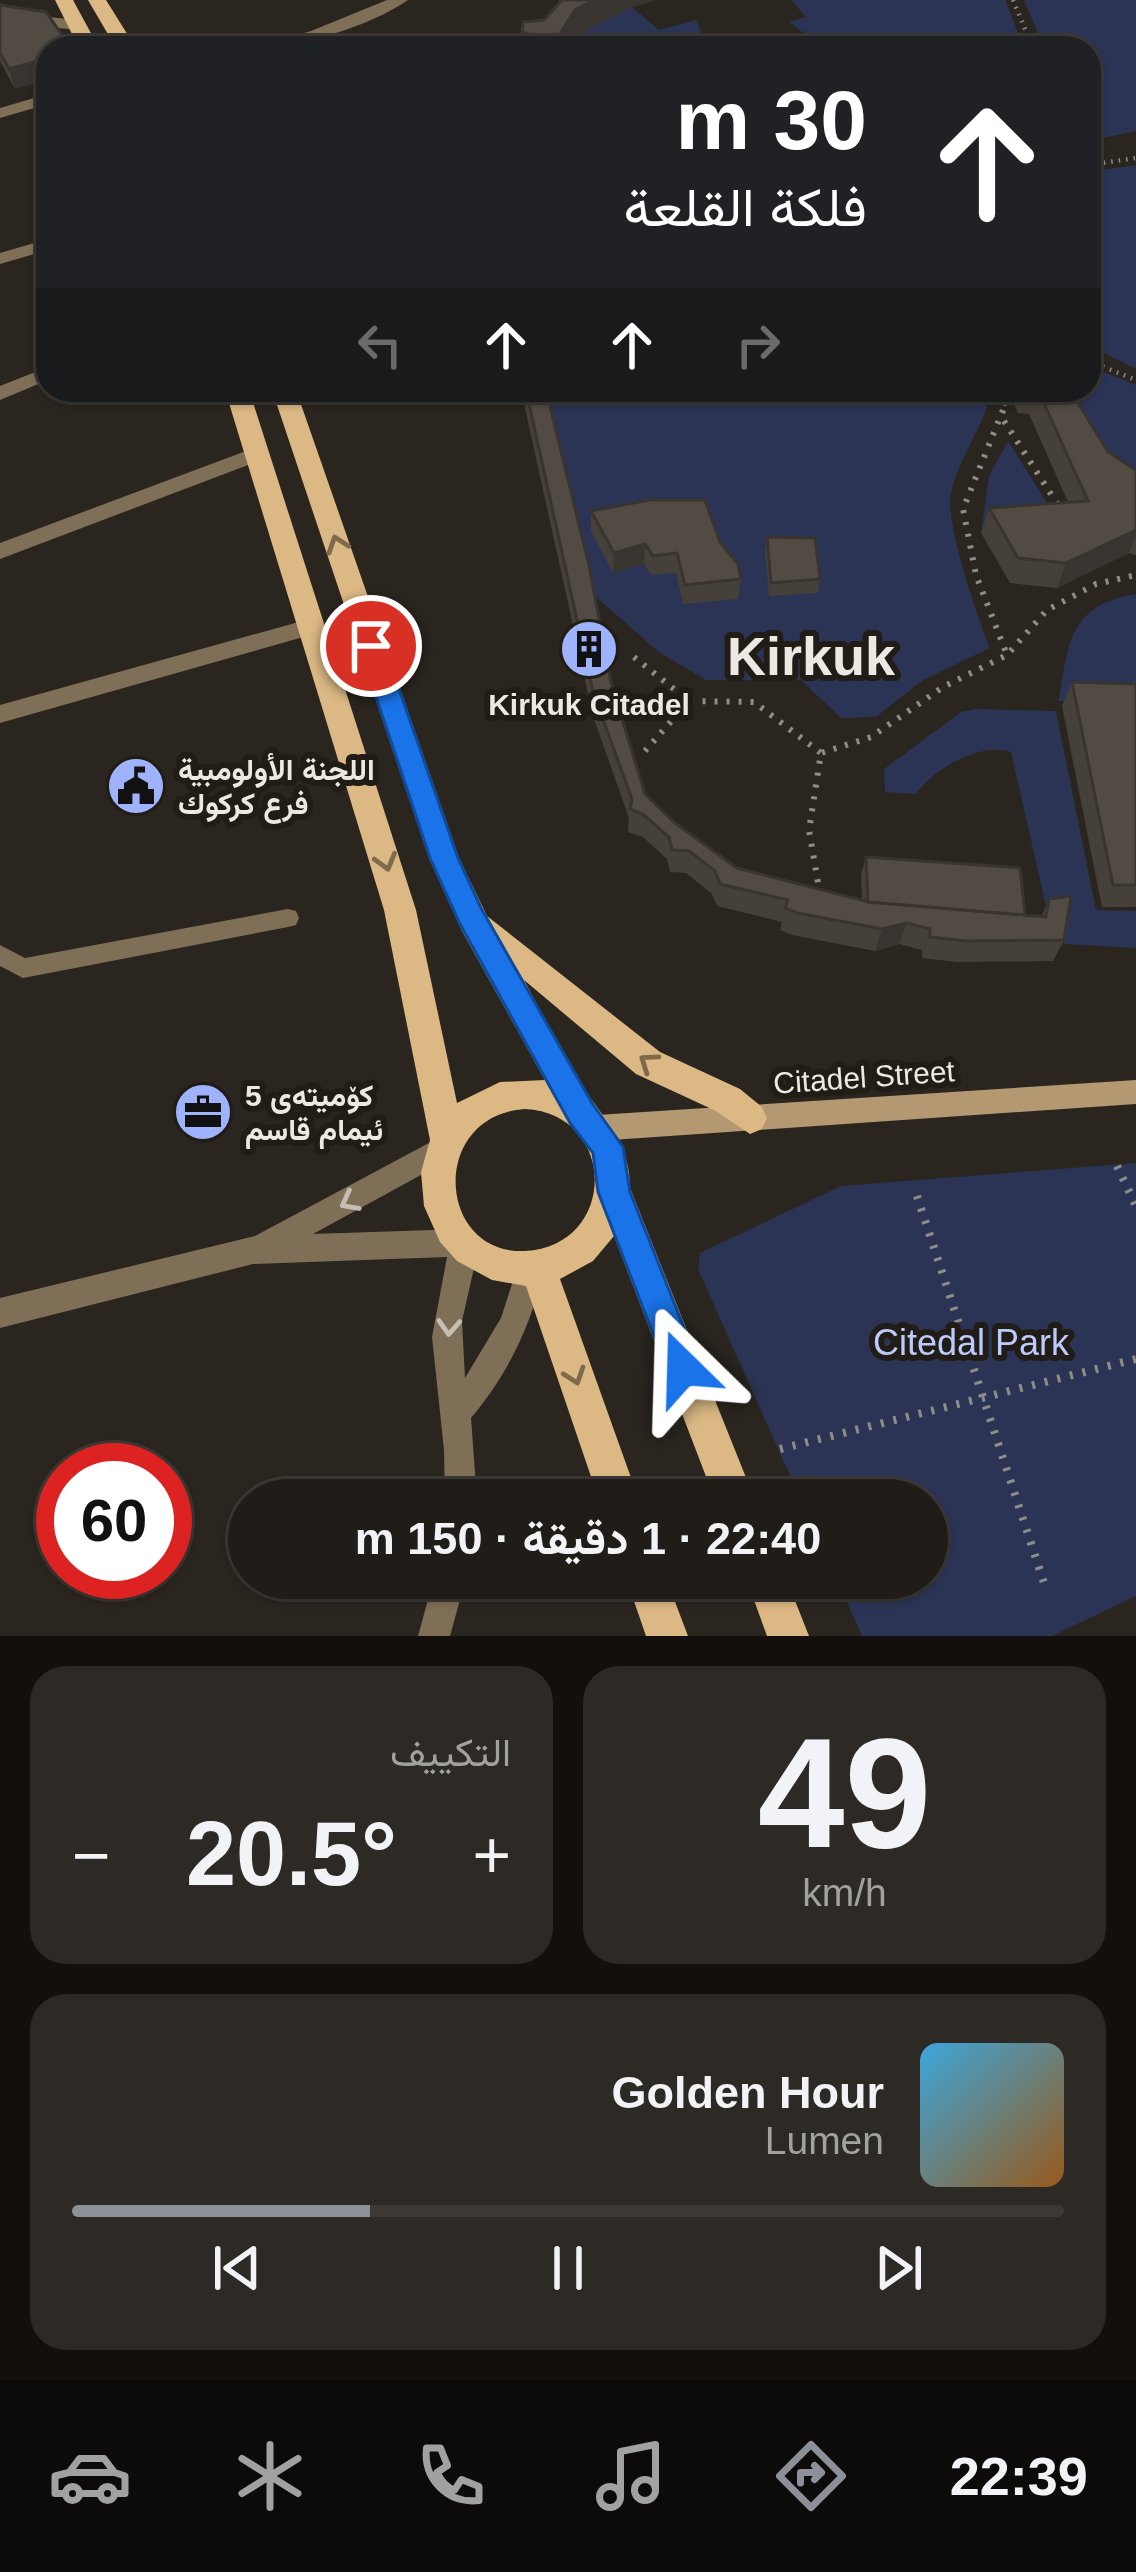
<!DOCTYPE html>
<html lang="ar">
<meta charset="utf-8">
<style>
body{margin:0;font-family:Helvetica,Vazirmatn,sans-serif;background:#2d2924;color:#f1f3f6;direction:rtl;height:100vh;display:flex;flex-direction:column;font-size:45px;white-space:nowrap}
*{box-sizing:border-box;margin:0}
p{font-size:39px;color:#a2a1a1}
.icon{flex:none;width:66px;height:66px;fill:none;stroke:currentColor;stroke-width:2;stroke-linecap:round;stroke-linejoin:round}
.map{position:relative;height:1636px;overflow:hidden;direction:ltr}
.panel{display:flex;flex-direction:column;gap:30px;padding:30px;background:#120f0d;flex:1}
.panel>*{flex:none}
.top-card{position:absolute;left:36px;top:36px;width:1065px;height:366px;border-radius:36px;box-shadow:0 3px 9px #0004,0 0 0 3px #3d3a36;direction:rtl;background:#202124;color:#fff;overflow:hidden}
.speed{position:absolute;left:36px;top:1443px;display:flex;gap:24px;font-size:60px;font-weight:700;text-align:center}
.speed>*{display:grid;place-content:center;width:156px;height:156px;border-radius:50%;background:#201c17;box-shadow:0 3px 9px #0004,0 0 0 3px #3d3a36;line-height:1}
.speed .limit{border:18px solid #d22;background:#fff;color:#111}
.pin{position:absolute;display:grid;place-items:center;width:102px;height:102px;color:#fff;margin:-51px;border:6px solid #fff;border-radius:50%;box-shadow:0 3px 12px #0007}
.me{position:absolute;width:132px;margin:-66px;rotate:338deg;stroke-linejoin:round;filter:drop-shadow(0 0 9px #0008)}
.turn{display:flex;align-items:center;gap:42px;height:252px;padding:0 36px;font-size:54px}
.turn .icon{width:156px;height:156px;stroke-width:2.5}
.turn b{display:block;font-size:84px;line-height:102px}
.lanes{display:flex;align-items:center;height:114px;padding:0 36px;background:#0003;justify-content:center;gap:60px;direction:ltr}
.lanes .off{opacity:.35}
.big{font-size:90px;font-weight:700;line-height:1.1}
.panel .widget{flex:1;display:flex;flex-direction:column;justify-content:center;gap:18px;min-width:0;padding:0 42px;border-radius:36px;background:#2d2924}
.panel .dial{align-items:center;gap:0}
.dial b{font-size:156px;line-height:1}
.song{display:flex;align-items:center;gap:36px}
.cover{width:144px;height:144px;border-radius:18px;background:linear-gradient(135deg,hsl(200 70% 55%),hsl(30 70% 35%))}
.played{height:12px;border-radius:6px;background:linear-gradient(90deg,#8c9099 30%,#3d3a36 30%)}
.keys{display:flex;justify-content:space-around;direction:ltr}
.heat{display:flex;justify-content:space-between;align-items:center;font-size:66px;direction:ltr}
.panel .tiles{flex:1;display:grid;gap:30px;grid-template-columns:1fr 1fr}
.widget:last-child{grid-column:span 2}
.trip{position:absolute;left:228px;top:1479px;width:720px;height:120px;border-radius:60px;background:#201c17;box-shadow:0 3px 9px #0004,0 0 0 3px #3d3a36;font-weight:700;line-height:120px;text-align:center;direction:rtl}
.dock{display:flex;height:192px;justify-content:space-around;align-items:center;background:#0d0b09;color:#a2a1a1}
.dock .icon{width:84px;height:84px}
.dock .on{color:#8c9099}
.dock b{font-size:54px;color:#f1f3f6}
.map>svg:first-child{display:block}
.green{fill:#2b3454}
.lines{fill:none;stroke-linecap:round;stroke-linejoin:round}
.path-far2{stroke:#908c87;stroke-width:4.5;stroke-dasharray:1.5 6;stroke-linecap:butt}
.path-far1{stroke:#908c87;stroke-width:6;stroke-dasharray:3 9;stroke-linecap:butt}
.path{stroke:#908c87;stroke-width:8;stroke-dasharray:3 10;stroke-linecap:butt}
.lane{fill:#806f57;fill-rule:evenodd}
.street{fill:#806f57;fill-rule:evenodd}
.secondary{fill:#b39871;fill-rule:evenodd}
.primary{fill:#dbb884;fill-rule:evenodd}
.wall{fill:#46403a}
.shaded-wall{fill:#393430}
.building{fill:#514b44;stroke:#393430;stroke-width:3}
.oneway{stroke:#7e6a4c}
.oneway2{stroke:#c6beb3}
.route{fill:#1a73e8;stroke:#114b97;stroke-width:3}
.labels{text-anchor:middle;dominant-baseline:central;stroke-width:12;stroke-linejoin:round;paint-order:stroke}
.poi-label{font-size:30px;font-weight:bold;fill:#ece9e4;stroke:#211c15;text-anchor:start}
.street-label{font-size:30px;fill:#ece9e4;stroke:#211c15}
.near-park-label{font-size:36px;fill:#bccbfe;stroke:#211c15}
.town-label{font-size:54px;font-weight:bold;fill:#ece9e4;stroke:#211c15}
</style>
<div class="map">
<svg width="1136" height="1636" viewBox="0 0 1136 1636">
<rect width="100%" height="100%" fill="#2a251f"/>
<path class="green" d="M 791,0 L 1005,0 L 1024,48 L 823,48 L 789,22 L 806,17 Z
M 1024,0 L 1136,0 L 1136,131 L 1089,141 L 1089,48 L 1044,48 Z
M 632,7 L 659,30 L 696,20 L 708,48 L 567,48 L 574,36 Z
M 1136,165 L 1136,369 L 1089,346 L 1089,172 Z
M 1089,366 L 1136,385 L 1136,499 L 1019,390 L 1089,390 Z
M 541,390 L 992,390 C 984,427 958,458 951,494 C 945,523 978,618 990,648 L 923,680 L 876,717 L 841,718 L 801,680 L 706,680 L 660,653 L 588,590 Z
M 1008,441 L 1062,527 L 981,533 L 989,476 Z
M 1136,594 L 1136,704 L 1059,701 C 1068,643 1069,605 1136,594 Z
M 975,709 L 1056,711 L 1096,910 L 1136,911 L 1136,948 L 1064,944 L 1062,916 L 1048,915 L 1011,752 C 981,742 933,769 916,794 L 885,792 L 884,769 L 961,712 Z
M 1136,1163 L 1136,1596 L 1052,1636 L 862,1636 L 836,1578 L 927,1578 L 927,1500 L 801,1500 L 698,1269 L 700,1253 L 841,1186 Z"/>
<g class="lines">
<path class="path-far2" d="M 1013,0 L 1033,48
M 1089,165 L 1136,158
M 1089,361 L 1136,380
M 1003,413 L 1007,390"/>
<path class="path-far1" d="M 1003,410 L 963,509 L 976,575 L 1007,655
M 1004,421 L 1058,505
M 634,657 L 689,701 L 754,702 L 821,753
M 645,751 L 689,701
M 820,894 L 809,830 L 821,753 L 871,737 L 943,687 L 1007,655 L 1047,610 L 1096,584 L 1136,575"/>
<path class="path" d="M 1117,1166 L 1136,1206
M 917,1196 L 1046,1589
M 780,1449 L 1136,1359"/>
<path class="lane" d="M 288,909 L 296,911 L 299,918 L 296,925 L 288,927 L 23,978 L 0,966 L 0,945 L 25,958 Z"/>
<path class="street" d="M 387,0 L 408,0 C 369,27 298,48 251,48 L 311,31 Z
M 0,12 L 77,20 L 85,25 L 77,30 L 0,22 Z
M 48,94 L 48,104 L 0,118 L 0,108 Z
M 48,239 L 48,250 L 0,264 L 0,253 Z
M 48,367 L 48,380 L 0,400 L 0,386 Z
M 257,447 L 267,454 L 264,459 L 0,559 L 0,543 Z
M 313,618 L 324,626 L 321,632 L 0,723 L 0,705 Z
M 442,1136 L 452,1140 L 456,1149 L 452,1158 L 313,1234 L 462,1229 L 472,1233 L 479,1246 L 462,1321 L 465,1378 L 501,1318 L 521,1256 L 531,1252 L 541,1256 L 545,1266 C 532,1323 509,1373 471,1418 L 477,1500 L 445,1500 L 444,1450 L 432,1337 L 447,1257 L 253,1264 L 0,1328 L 0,1298 L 255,1236 Z
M 434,1578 L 466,1578 L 450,1636 L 418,1636 Z"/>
<path class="secondary" d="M 1136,1080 L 1136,1104 L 597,1141 L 587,1137 L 583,1128 L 587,1119 L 597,1115 Z"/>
<path class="primary" d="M 55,0 L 73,0 L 99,48 L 79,48 Z
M 88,0 L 106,0 L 136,48 L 116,48 Z
M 225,390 L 249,390 L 416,910 L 457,1103 L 500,1082 L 545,1080 L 462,931 L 429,858 L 272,390 L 296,390 L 459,858 L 487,916 L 660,1052 L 740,1089 L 762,1107 L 767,1118 L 762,1129 L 750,1134 L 716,1111 L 636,1074 L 524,980 C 546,1020 566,1068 594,1103 C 614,1130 630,1152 630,1188 L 755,1500 L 715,1500 L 614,1236 L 593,1261 L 560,1279 L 639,1500 L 599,1500 L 526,1286 L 492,1280 L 457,1261 L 440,1242 L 424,1206 L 421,1172 L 430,1140 L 384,910 ZM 525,1109 C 618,1114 618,1246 525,1251 C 436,1255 429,1115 525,1109 Z
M 626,1578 L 666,1578 L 688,1636 L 646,1636 Z
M 746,1578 L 786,1578 L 809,1636 L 767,1636 Z"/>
</g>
<path class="wall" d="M 559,0 L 656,0 L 632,7 L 574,36 L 567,48 L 523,48 L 522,32 L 544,20 L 559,4 Z
M 0,5 L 15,89 L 0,61 Z
M 521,390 L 546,390 L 611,683 L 645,794 L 675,823 L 737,868 L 862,900 L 861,874 L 866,857 L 1025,915 L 1041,917 L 1049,899 L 1064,940 L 1053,961 L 957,962 L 922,958 L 922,950 L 899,944 L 875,951 L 792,935 L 780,930 L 782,922 L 717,906 L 712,894 L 686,873 L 670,872 L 667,859 L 643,837 L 628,832 L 629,818 L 593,716 Z
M 1015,390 L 1070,390 L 1108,452 L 1136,470 L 1136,555 L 1129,553 L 1057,588 L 1010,583 L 981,533 L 989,508 L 1068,502 L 1029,414 L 1018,413 L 1012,399 Z
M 591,511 L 720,542 L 741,579 L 738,599 L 683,604 L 676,573 L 651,575 L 644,564 L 613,573 L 591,531 Z
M 767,537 L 820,579 L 818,593 L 769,596 L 765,551 Z
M 1072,682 L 1136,684 L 1136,907 L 1102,907 L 1062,706 Z"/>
<path class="shaded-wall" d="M 595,0 L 656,0 L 632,7 L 574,36 L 567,48 L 551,48 L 575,10 Z
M 48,58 L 48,80 L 15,89 L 9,69 Z
M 1136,530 L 1136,535 L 1129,553 L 1057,588 L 1066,563 Z
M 645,544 L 644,564 L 613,573 L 614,553 Z
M 907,923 L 899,944 L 875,951 L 882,929 Z"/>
<path class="building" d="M 562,0 L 595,0 L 575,10 L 551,48 L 528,48 L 535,36 L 522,32 L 523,22 L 544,20 Z
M 0,5 L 46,12 L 71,48 L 48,48 L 48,58 L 9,69 L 0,53 Z
M 526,390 L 546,390 L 589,565 L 611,683 L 645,794 L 675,823 L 737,868 L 869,902 L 1046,917 L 1049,899 L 1071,896 L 1064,940 L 966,941 L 930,937 L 930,929 L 907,923 L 882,929 L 797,913 L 785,908 L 788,900 L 720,884 L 715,871 L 689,851 L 672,850 L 669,837 L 644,815 L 630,809 L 632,799 L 593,692 Z
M 1038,390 L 1070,390 L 1108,452 L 1136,470 L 1136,530 L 1066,563 L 1018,558 L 989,508 L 1088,501 Z
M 649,500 L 705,500 L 720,542 L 738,564 L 741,579 L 685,585 L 677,553 L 653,556 L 645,544 L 614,553 L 591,511 Z
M 767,537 L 815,538 L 820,579 L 771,583 Z
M 1072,682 L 1136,684 L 1136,885 L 1113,885 Z
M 866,857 L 1020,868 L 1025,915 L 868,902 Z"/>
<defs><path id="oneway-chevron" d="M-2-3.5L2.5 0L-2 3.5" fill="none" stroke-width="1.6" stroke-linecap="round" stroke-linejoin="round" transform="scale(3)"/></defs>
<g class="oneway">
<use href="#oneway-chevron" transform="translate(337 544) rotate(-109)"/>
<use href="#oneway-chevron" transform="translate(386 862) rotate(74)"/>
<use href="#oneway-chevron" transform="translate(648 1062) rotate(-145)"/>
<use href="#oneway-chevron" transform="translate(575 1376) rotate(71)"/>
</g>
<g class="oneway2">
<use href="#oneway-chevron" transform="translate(349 1202) rotate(152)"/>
<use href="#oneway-chevron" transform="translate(449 1327) rotate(93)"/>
</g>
<path class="route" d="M 371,636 L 384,646 L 458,858 L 481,908 L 592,1103 L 623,1147 L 630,1192 L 700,1368 L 695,1380 L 683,1385 L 671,1380 L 598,1192 L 593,1153 L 570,1123 L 460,924 L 430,858 L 359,646 Z"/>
<defs>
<g id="building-disc" transform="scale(3)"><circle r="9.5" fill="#9fb3fd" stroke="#211c15"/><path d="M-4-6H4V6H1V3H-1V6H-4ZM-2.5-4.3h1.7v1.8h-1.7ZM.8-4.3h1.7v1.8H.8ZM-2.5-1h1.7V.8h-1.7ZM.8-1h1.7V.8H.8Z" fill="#111"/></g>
<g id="civic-disc" transform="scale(3)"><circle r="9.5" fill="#9fb3fd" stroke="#211c15"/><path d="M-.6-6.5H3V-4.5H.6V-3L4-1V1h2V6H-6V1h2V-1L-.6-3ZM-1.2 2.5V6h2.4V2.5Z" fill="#111"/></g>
<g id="office-disc" transform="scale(3)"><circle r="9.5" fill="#9fb3fd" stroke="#211c15"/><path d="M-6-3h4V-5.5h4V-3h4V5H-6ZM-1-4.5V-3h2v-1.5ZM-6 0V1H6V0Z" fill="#111"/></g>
</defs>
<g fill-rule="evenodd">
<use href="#building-disc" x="589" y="649"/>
<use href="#civic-disc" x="136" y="786"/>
<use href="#office-disc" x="203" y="1112"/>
</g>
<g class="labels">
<g class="poi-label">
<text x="589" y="704" text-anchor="middle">Kirkuk Citadel</text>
<text x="178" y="769">اللجنة الأولومبية<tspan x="178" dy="34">فرع كركوك</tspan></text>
<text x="245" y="1095">کۆمیتەی 5<tspan x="245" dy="34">ئیمام قاسم</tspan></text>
</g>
<g class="street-label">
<text transform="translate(864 1077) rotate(-4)">Citadel Street</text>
</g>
<g class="near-park-label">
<text x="971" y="1342">Citedal Park</text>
</g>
<g class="town-label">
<text x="811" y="656">Kirkuk</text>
</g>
</g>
</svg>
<div class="speed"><div class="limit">60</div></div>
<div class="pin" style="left:371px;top:646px;background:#d93025"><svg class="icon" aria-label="arrive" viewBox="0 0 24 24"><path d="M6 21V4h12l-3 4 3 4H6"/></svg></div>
<svg class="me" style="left:683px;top:1368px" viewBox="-20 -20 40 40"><path d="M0-17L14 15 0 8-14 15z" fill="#1a73e8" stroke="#fff" stroke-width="4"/></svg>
<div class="trip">22:40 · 1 دقيقة · 150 m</div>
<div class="top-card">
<div class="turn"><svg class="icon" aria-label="ahead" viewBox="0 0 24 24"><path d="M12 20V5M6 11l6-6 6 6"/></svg><div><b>30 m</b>فلكة القلعة</div></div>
<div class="lanes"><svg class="icon off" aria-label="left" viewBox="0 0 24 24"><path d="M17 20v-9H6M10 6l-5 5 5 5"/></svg><svg class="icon" aria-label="ahead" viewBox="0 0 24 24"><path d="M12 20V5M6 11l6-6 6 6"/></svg><svg class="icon" aria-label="ahead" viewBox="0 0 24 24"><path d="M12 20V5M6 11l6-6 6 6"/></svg><svg class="icon off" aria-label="right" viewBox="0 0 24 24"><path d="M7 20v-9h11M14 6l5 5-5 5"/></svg></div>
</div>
</div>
<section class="panel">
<div class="tiles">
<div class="widget dial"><b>49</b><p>km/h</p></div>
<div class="widget"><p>التكييف</p>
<div class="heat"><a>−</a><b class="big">20.5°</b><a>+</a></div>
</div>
<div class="widget">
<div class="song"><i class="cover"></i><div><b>Golden Hour</b><p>Lumen</p></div></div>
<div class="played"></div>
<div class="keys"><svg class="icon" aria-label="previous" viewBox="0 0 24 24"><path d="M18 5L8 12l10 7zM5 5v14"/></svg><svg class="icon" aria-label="pause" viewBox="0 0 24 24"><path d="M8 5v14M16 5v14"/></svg><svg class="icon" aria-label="next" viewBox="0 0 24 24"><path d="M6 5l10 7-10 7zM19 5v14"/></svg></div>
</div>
</div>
</section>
<nav class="dock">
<b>22:39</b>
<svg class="icon on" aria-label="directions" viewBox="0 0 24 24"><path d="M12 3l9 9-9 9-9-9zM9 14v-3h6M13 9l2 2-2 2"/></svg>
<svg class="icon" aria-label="music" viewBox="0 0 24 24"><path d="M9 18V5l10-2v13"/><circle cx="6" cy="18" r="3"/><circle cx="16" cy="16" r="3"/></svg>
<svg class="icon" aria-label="phone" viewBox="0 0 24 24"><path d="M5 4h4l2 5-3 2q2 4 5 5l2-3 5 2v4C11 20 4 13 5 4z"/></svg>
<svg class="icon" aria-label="climate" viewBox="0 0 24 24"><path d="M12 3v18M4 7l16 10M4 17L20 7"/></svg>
<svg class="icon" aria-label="car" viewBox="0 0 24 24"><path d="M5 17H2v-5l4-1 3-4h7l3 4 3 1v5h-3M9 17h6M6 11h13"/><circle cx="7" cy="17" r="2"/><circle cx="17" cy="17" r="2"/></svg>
</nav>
